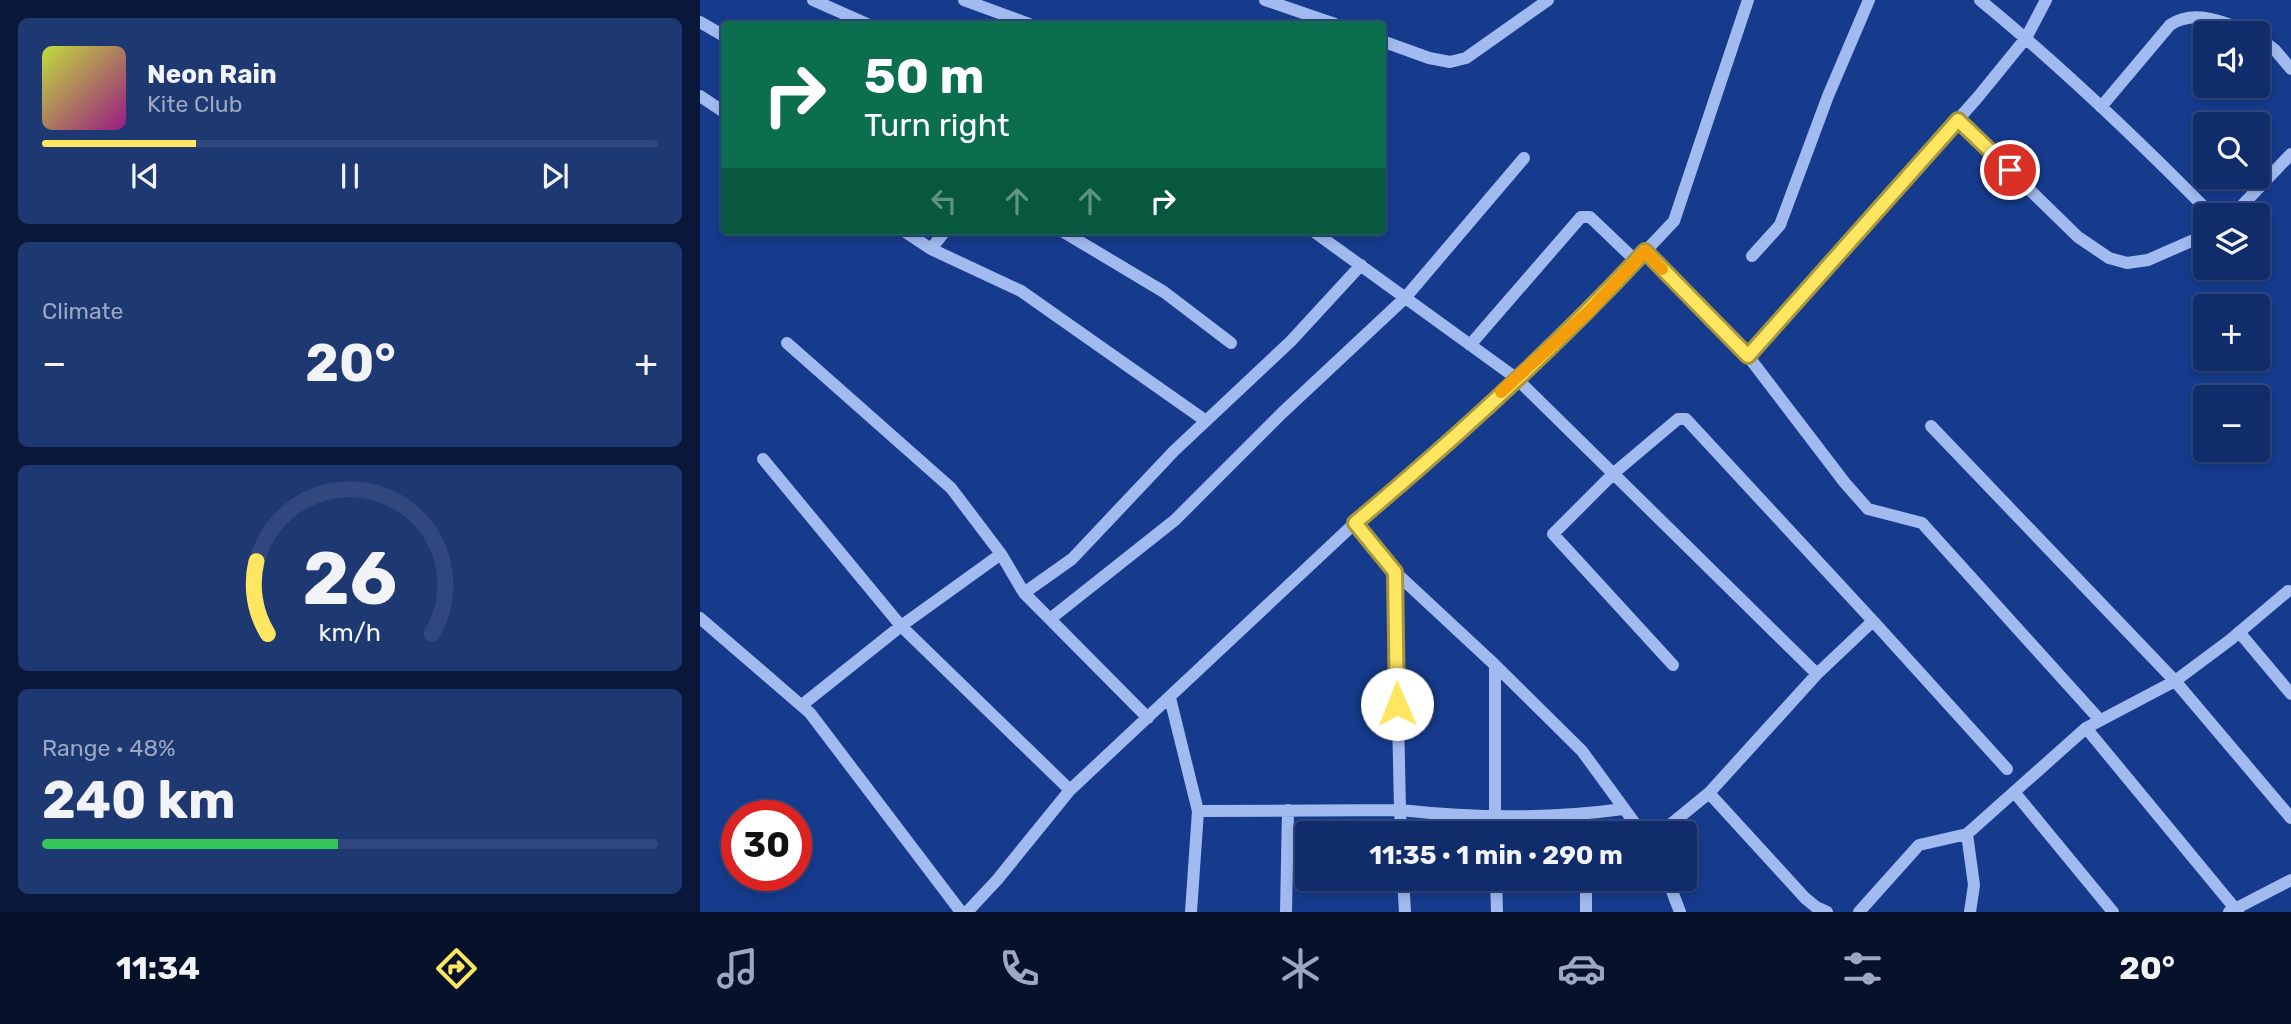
<!DOCTYPE html>
<meta charset="utf-8">
<style>
body{margin:0;font-family:Rubik,sans-serif;background:#1e3872;color:#f1f3f6;height:100vh;display:flex;flex-direction:column;font-size:26px;white-space:nowrap}
*{box-sizing:border-box;margin:0}
p{font-size:23px;color:#9ca7c1}
.icon{flex:none;width:38px;height:38px;fill:none;stroke:currentColor;stroke-width:2;stroke-linecap:round;stroke-linejoin:round}
.map{position:relative;flex:1;overflow:hidden}
.sheet{display:flex;flex-direction:column;gap:18px;padding:18px;background:#09183a;width:700px}
.sheet>*{flex:none}
.banner{position:absolute;left:21px;top:21px;width:665px;height:214px;border-radius:7px;box-shadow:0 4px 10px #0003,0 0 0 2px #30487e;background:#0b6e4f;color:#fff;overflow:hidden}
.buttons{position:absolute;left:1493px;top:21px;display:grid;gap:14px}
.buttons a{display:grid;place-items:center;width:77px;height:77px;border-radius:7px;background:#102c6a;box-shadow:0 4px 10px #0003,0 0 0 2px #30487e;font-size:35px}
.speed{position:absolute;left:21px;top:800px;display:flex;gap:14px;font-size:35px;font-weight:700;text-align:center}
.speed>*{display:grid;place-content:center;width:91px;height:91px;border-radius:50%;background:#102c6a;box-shadow:0 4px 10px #0003,0 0 0 2px #30487e;line-height:1}
.speed .limit{border:10px solid #d22;background:#fff;color:#111}
.pin{position:absolute;display:grid;place-items:center;width:60px;height:60px;color:#fff;margin:-30px;border:4px solid #fff;border-radius:50%;box-shadow:0 2px 7px #0007}
.me{position:absolute;width:77px;margin:-38px;rotate:359deg;stroke-linejoin:round;filter:drop-shadow(0 0 5px #0008)}
.turn{display:flex;align-items:center;gap:24px;height:147px;padding:0 28px;font-size:32px}
.turn .icon{width:91px;height:91px;stroke-width:2.5}
.turn b{display:block;font-size:49px;line-height:60px}
.lanes{display:flex;align-items:center;height:66px;padding:0 28px;background:#0003;justify-content:center;gap:35px;direction:ltr}
.lanes .off{opacity:.35}
.big{font-size:52px;font-weight:700;line-height:1.1}
.sheet .card{flex:1;display:flex;flex-direction:column;justify-content:center;gap:10px;min-width:0;padding:0 24px;border-radius:10px;background:#1e3872}
.sheet .dial{align-items:center;gap:0}
.dial svg{height:182px;overflow:visible;fill:none;stroke:#30487e;stroke-width:7;stroke-linecap:round;text-anchor:middle}
.dial text{fill:#f1f3f6;stroke:none}
.song{display:flex;align-items:center;gap:21px}
.cover{width:84px;height:84px;border-radius:10px;background:linear-gradient(135deg,hsl(70 70% 55%),hsl(310 70% 35%))}
.played{height:7px;border-radius:4px;background:linear-gradient(90deg,#ffe660 25%,#30487e 25%)}
.keys{display:flex;justify-content:space-around;direction:ltr}
.heat{display:flex;justify-content:space-between;align-items:center;font-size:38px;direction:ltr}
.charge{height:10px;border-radius:5px;background:linear-gradient(90deg,#34c759 48%,#30487e 0)}
.trip{position:absolute;left:595px;top:821px;width:402px;height:70px;border-radius:7px;background:#102c6a;box-shadow:0 4px 10px #0003,0 0 0 2px #30487e;font-weight:700;line-height:70px;text-align:center}
.tab-bar{display:flex;height:112px;justify-content:space-around;align-items:center;background:#06122a;color:#9ca7c1}
.tab-bar .icon{width:49px;height:49px}
.tab-bar .selected{color:#ffe660}
.tab-bar b{font-size:32px;color:#f1f3f6}
main{display:flex;flex:1;min-height:0}
.map>svg:first-child{display:block}
.lines{fill:none;stroke-linecap:round;stroke-linejoin:round}
.minor{stroke:#a1baef;stroke-width:12}
.route-casing{stroke:#a6963e;stroke-width:18}
.route{stroke:#ffe660;stroke-width:12}
.slow{stroke:#f59e0b;stroke-width:12}
</style>
<main>
<section class="sheet">
<div class="card">
<div class="song"><i class="cover"></i><div><b>Neon Rain</b><p>Kite Club</p></div></div>
<div class="played"></div>
<div class="keys"><svg class="icon" aria-label="previous" viewBox="0 0 24 24"><path d="M18 5L8 12l10 7zM5 5v14"/></svg><svg class="icon" aria-label="pause" viewBox="0 0 24 24"><path d="M8 5v14M16 5v14"/></svg><svg class="icon" aria-label="next" viewBox="0 0 24 24"><path d="M6 5l10 7-10 7zM19 5v14"/></svg></div>
</div>
<div class="card"><p>Climate</p>
<div class="heat"><a>−</a><b class="big">20°</b><a>+</a></div>
</div>
<div class="card dial"><svg viewBox="0 0 100 80">
<path d="M14 69A42 42 0 1 1 86 69"/>
<path d="M14 69A42 42 0 0 1 9 37" stroke="#ffe660"/>
<text x="50" y="56" font-size="32" font-weight="700">26</text>
<text x="50" y="72" font-size="11">km/h</text>
</svg></div>
<div class="card"><p>Range · 48%</p><b class="big">240 km</b><div class="charge"></div></div>
</section>
<div class="map">
<svg width="1591" height="912" viewBox="0 0 1591 912">
<rect width="100%" height="100%" fill="#163b8d"/>
<g class="lines">
<path class="minor" d="M 113,0 L 167,24
M 264,0 L 329,24
M 565,0 L 635,24
M 1280,0 C 1362,67 1438,140 1512,215
M 0,22 L 24,36
M 1558,37 L 1575,50 L 1591,69
M 682,41 L 729,58 L 750,62 L 766,58 L 848,0
M 0,96 L 24,112
M 1401,107 L 1470,25 C 1495,8 1527,23 1552,33
M 1258,120 L 1378,237 L 1409,258 L 1427,263 L 1448,260 L 1505,235
M 1533,215 L 1591,154
M 204,231 L 231,249 L 245,231
M 362,231 L 464,292 L 531,343
M 613,231 L 816,378 L 1117,674
M 231,249 L 321,291 L 506,421
M 945,251 L 1048,356 L 1145,483 L 1168,509 L 1222,523 L 1399,719
M 1052,256 L 1080,225 L 1128,96 L 1169,0
M 87,343 L 251,488 L 301,554
M 770,345 L 881,217 L 890,217 L 936,261
M 1048,356 L 1278,97 L 1326,38 L 1346,0
M 1231,426 L 1475,681 L 1591,818
M 63,459 L 201,626 L 370,790
M 655,523 L 695,572 L 795,665 L 882,751 L 942,833
M 695,572 L 700,810 C 773,818 851,819 923,809
M 324,593 L 372,559 L 474,451 L 591,341 L 661,265
M 0,618 L 110,713 L 261,912
M 350,619 L 475,520 L 582,413 L 705,298 L 824,158
M 1173,621 L 1307,769
M 1539,632 L 1591,694
M 973,665 L 853,534 L 914,473 L 978,419 L 986,419 L 1173,621 L 1117,674 L 1009,793
M 470,698 L 498,811
M 102,705 L 201,626 L 301,554 L 324,593 L 448,718
M 1386,728 L 1538,912
M 1315,793 L 1413,912
M 885,814 L 885,833
M 795,833 L 795,665
M 960,833 L 1009,793 L 1105,898 L 1116,907 L 1127,912
M 1267,834 L 1274,885 L 1270,912
M 703,878 L 705,912
M 796,878 L 797,912
M 886,878 L 886,912
M 967,878 L 980,912
M 267,912 L 297,880 L 370,790 L 655,523 L 712,475 L 889,311 L 974,221 L 1048,0
M 491,912 L 498,811 L 700,810 L 701,833
M 586,912 L 588,810
M 1159,912 L 1219,845 L 1267,834 L 1386,728 L 1475,681 L 1530,640 L 1588,591
M 1529,912 L 1591,880"/>
</g>
<g class="lines">
<g class="route-casing">
<path id="route" d="M 697,704 L 695,572 L 655,523 C 756,438 855,348 945,251 L 1048,356 L 1258,120 L 1310,170"/>
</g>
<use href="#route" class="route"/>
<path class="slow" d="M 801,392 L 889,311 L 945,251 L 962,269"/>
</g>
</svg>
<div class="buttons">
<a><svg class="icon" aria-label="sound" viewBox="0 0 24 24"><path d="M4 9h4l5-4v14l-5-4H4zM17 9q2 3 0 6"/></svg></a>
<a><svg class="icon" aria-label="search" viewBox="0 0 24 24"><circle cx="10" cy="10" r="6"/><path d="M15 15l6 6"/></svg></a>
<a><svg class="icon" aria-label="layers" viewBox="0 0 24 24"><path d="M12 4l9 5-9 5-9-5zM3 14l9 5 9-5"/></svg></a>
<a>+</a>
<a>−</a>
</div>
<div class="speed"><div class="limit">30</div></div>
<div class="pin" style="left:1310px;top:170px;background:#d93025"><svg class="icon" aria-label="arrive" viewBox="0 0 24 24"><path d="M6 21V4h12l-3 4 3 4H6"/></svg></div>
<svg class="me" style="left:697px;top:704px" viewBox="-20 -20 40 40"><circle r="19" fill="#fff"/><path d="M0-13L10 11 0 6-10 11z" fill="#ffe660"/></svg>
<div class="trip">11:35 · 1 min · 290 m</div>
<div class="banner">
<div class="turn"><svg class="icon" aria-label="right" viewBox="0 0 24 24"><path d="M7 20v-9h11M14 6l5 5-5 5"/></svg><div><b>50 m</b>Turn right</div></div>
<div class="lanes"><svg class="icon off" aria-label="left" viewBox="0 0 24 24"><path d="M17 20v-9H6M10 6l-5 5 5 5"/></svg><svg class="icon off" aria-label="ahead" viewBox="0 0 24 24"><path d="M12 20V5M6 11l6-6 6 6"/></svg><svg class="icon off" aria-label="ahead" viewBox="0 0 24 24"><path d="M12 20V5M6 11l6-6 6 6"/></svg><svg class="icon" aria-label="right" viewBox="0 0 24 24"><path d="M7 20v-9h11M14 6l5 5-5 5"/></svg></div>
</div>
</div>
</main>
<nav class="tab-bar">
<b>11:34</b>
<svg class="icon selected" aria-label="directions" viewBox="0 0 24 24"><path d="M12 3l9 9-9 9-9-9zM9 14v-3h6M13 9l2 2-2 2"/></svg>
<svg class="icon" aria-label="music" viewBox="0 0 24 24"><path d="M9 18V5l10-2v13"/><circle cx="6" cy="18" r="3"/><circle cx="16" cy="16" r="3"/></svg>
<svg class="icon" aria-label="phone" viewBox="0 0 24 24"><path d="M5 4h4l2 5-3 2q2 4 5 5l2-3 5 2v4C11 20 4 13 5 4z"/></svg>
<svg class="icon" aria-label="climate" viewBox="0 0 24 24"><path d="M12 3v18M4 7l16 10M4 17L20 7"/></svg>
<svg class="icon" aria-label="car" viewBox="0 0 24 24"><path d="M5 17H2v-5l4-1 3-4h7l3 4 3 1v5h-3M9 17h6M6 11h13"/><circle cx="7" cy="17" r="2"/><circle cx="17" cy="17" r="2"/></svg>
<svg class="icon" aria-label="filters" viewBox="0 0 24 24"><path d="M4 7h16M4 17h16"/><circle cx="9" cy="7" r="2"/><circle cx="15" cy="17" r="2"/></svg>
<b>20°</b>
</nav>
